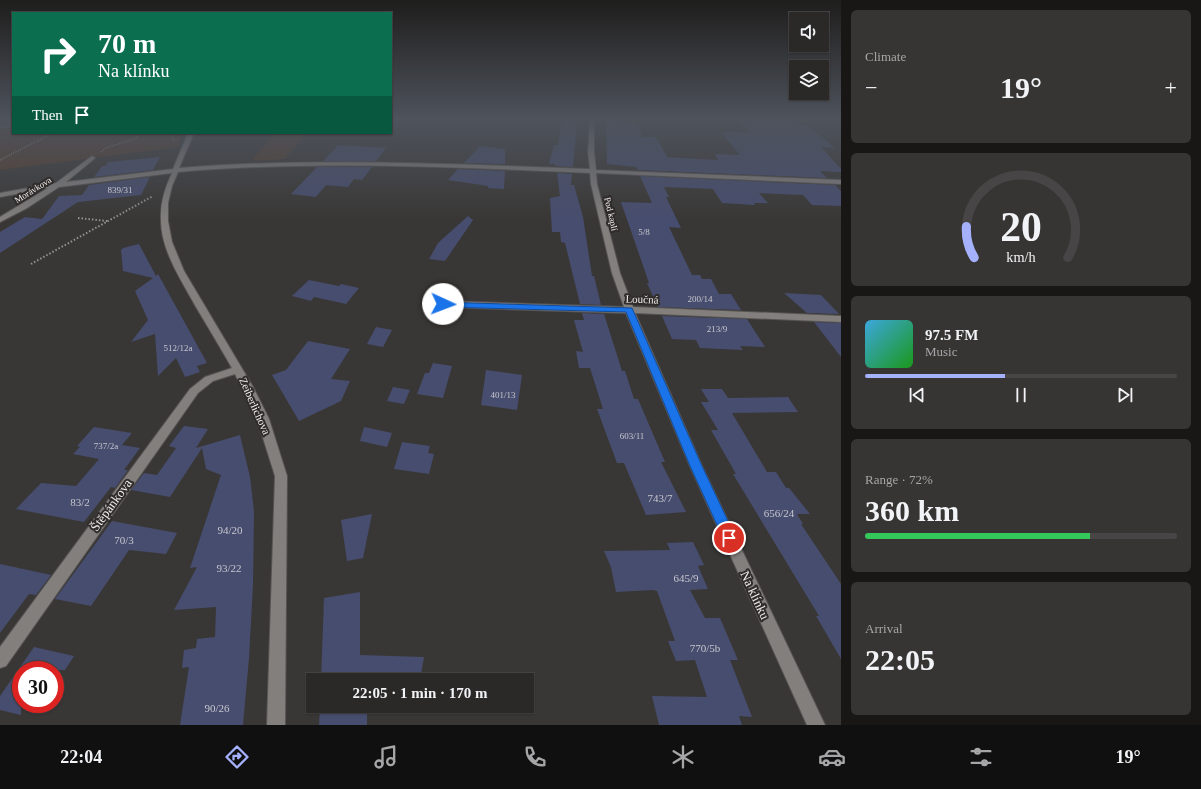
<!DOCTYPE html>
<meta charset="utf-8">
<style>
body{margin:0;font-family:"Times New Roman",serif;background:#373534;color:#f1f3f6;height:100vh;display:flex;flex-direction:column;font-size:15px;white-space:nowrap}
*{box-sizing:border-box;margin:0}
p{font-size:13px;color:#a6a6a8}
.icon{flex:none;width:22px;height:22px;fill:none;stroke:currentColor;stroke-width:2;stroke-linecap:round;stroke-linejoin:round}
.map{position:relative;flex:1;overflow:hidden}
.side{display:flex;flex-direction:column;gap:10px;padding:10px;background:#181716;width:360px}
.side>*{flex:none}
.banner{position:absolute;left:12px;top:12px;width:380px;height:122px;border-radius:0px;box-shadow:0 1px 3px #0004,0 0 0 1px #474545;background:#0b6e4f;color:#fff;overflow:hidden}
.controls{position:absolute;left:789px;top:12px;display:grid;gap:8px}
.controls a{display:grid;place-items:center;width:40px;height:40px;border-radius:0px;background:#2b2928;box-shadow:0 1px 3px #0004,0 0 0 1px #474545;font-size:20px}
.speed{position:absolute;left:12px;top:661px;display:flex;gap:8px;font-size:20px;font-weight:700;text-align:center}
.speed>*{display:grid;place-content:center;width:52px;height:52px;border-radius:50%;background:#2b2928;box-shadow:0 1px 3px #0004,0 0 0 1px #474545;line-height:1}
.speed .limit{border:6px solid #d22;background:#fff;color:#111}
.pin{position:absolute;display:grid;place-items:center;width:34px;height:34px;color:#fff;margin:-17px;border:2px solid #fff;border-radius:50%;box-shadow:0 1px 4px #0007}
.me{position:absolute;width:44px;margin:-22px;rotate:92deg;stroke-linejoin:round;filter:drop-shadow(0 0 3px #0008)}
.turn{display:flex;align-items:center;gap:14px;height:84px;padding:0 20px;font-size:18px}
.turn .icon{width:52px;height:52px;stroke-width:2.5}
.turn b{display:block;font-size:28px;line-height:34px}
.then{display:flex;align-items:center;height:38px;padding:0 20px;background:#0003;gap:8px;font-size:15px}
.big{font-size:30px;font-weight:600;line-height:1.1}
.side .widget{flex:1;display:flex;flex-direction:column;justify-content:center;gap:6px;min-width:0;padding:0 14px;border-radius:6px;background:#373534}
.side .dial{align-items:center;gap:0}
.dial svg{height:104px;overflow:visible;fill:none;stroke:#474545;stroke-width:7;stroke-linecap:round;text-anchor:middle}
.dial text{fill:#f1f3f6;stroke:none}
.song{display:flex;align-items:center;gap:12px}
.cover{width:48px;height:48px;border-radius:6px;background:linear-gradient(135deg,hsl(200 70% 55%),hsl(120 70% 35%))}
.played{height:4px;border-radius:2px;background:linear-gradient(90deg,#a5b1fc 45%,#474545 45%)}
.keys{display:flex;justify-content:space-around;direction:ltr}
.heat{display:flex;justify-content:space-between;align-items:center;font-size:22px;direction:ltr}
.charge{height:6px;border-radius:3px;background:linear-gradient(90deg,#34c759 72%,#474545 0)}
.trip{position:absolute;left:306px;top:673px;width:228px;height:40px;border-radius:0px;background:#2b2928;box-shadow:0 1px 3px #0004,0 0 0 1px #474545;font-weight:600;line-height:40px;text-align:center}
.tabs{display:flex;height:64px;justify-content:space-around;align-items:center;background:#111010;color:#a6a6a8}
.tabs .icon{width:28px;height:28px}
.tabs .active{color:#a5b1fc}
.tabs b{font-size:18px;color:#f1f3f6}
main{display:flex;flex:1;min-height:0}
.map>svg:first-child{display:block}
.green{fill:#543c2c}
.building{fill:#474d6e}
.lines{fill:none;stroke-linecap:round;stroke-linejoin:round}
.minor-casing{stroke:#575453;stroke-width:2}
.path-far1{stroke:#959391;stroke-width:1.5;stroke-dasharray:1 1.5;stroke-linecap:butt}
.path{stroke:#959391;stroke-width:2;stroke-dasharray:1.5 2;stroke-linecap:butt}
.minor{fill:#827f7d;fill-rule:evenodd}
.route{fill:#1a73e8;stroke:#114b97}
.labels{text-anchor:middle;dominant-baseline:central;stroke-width:4;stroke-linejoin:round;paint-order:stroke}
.far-street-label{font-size:9px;fill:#f1efee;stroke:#2f2c2b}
.number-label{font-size:9px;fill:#c6c6ce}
.street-label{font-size:11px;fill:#f1efee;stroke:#2f2c2b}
.near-number-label{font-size:11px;fill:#c6c6ce}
.near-street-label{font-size:13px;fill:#f1efee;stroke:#2f2c2b}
</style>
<main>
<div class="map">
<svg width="841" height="725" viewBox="0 0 841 725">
<rect width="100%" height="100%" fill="#393735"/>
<path class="green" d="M 0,120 L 13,120 L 13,133 L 182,133 L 178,147 L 0,170 Z
M 275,133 L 306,133 L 285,159 L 256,161 L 253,159 Z"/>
<path class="building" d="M 606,120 L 621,120 L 622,122 L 638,124 L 642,137 L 656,137 L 667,157 L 718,160 L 715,154 L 740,155 L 721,132 L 751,133 L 738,120 L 795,120 L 800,124 L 809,127 L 835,148 L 821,147 L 841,169 L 841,172 L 820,171 L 827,178 L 638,170 L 636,167 L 607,164 Z
M 562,121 L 577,122 L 573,167 L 555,166 L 555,164 L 549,164 L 554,145 L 558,145 Z
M 338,145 L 386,148 L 376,161 L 323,161 Z
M 480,146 L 505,149 L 505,164 L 464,163 Z
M 160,157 L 153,170 L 94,177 L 102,166 L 105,166 L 108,162 Z
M 317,167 L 372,167 L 362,180 L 354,179 L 348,187 L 326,185 L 316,197 L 291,194 Z
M 458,169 L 505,171 L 504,189 L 488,188 L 488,186 L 448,180 Z
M 557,173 L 572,174 L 571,185 L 574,185 L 583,217 L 592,276 L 594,276 L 601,305 L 580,304 L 565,243 L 561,242 L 560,232 L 552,232 L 550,198 L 560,196 Z
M 640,176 L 835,185 L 841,191 L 841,206 L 812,205 L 803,195 L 759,193 L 768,203 L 754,203 L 755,205 L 722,203 L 713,189 L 664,187 L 669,197 L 666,197 L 681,228 L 669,227 L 692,275 L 700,275 L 702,279 L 711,279 L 719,294 L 731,294 L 741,310 L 658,307 L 647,283 L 649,283 L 621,202 L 652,203 Z
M 150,177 L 141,195 L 78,202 L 0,253 L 0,232 L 25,217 L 42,219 L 59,196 L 82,195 L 89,185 Z
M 468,216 L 473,220 L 445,261 L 429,259 L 438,243 Z
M 139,244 L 156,276 L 158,274 L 207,363 L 197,366 L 200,372 L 185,377 L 176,358 L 158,376 L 155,334 L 131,342 L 148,320 L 135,291 L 153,278 L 123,271 L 121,250 L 123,248 Z
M 309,280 L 339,286 L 341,284 L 359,288 L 346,304 L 314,297 L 311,301 L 292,296 Z
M 784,293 L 821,295 L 839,314 L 807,313 Z
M 582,313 L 604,314 L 622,371 L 625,371 L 634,399 L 638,399 L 665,462 L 661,462 L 686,512 L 646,515 L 624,463 L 617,463 L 597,409 L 603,409 L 590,368 L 579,368 L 576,351 L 583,352 L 574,320 L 584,320 Z
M 662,316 L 747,319 L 765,347 L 740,346 L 743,350 L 700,348 L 696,340 L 672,339 Z
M 814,322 L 841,323 L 841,357 Z
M 376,327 L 392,330 L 383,347 L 367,344 Z
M 308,341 L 350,349 L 331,379 L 350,381 L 341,401 L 299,421 L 272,375 L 286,370 Z
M 433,363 L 452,366 L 443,398 L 417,394 L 425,373 L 429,373 Z
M 486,370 L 522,375 L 517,410 L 481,405 Z
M 393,387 L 410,390 L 404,404 L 387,401 Z
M 701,389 L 722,389 L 728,398 L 788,397 L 798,412 L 732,413 L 767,472 L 776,472 L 786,488 L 789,488 L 810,514 L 797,514 L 803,524 L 801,524 L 841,584 L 841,659 L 816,616 L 819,616 L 733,474 L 736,474 L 711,430 L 718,430 L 701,402 L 709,402 Z
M 184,426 L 208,429 L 196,448 L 240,435 L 250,477 L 254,511 L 253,585 L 249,658 L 243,725 L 180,725 L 189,667 L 182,668 L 184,650 L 196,648 L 197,639 L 215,637 L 216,607 L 174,610 L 197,567 L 190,568 L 221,475 L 206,469 L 202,448 L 170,497 L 131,490 L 144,473 L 157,475 L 176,448 L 169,446 Z
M 94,427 L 132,433 L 122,445 L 140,448 L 124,470 L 128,470 L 115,488 L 111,487 L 84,522 L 16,509 L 41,483 L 76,486 L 99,459 L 73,454 L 80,447 L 77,446 Z
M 364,427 L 392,433 L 387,447 L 360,441 Z
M 402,442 L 430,446 L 428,453 L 434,454 L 429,474 L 394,469 Z
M 372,514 L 363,558 L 347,561 L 341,520 Z
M 112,521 L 177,533 L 166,554 L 129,550 L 91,606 L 55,599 Z
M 693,542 L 704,565 L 698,566 L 708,589 L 690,590 L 705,618 L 720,618 L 738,660 L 730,660 L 752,717 L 739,716 L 742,725 L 659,725 L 652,696 L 707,697 L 695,660 L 676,661 L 668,641 L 675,641 L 657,591 L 653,590 L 616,592 L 611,567 L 604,551 L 670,550 L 667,543 Z
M 0,564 L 51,575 L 36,595 L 29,594 L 0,633 Z
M 360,592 L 360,655 L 424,657 L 420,680 L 372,679 L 372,680 L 321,680 L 324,598 Z
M 34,647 L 74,656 L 65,670 L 21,670 L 21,715 L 0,710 L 0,696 Z
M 320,706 L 367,706 L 367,725 L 319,725 Z"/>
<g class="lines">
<g class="minor-casing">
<path id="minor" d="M 590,120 L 594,120 L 594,152 L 596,170 L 841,180 L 841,184 L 596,173 L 597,184 L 620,273 L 633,307 L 841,316 L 841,322 L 635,313 L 702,466 L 825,725 L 807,725 L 690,466 L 626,313 L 443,307 L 439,304 L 443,301 L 624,307 L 612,273 L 591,184 L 590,173 C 452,167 315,160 178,172 L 172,186 L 168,203 L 168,221 L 172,242 L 184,271 L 253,387 L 269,419 L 287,476 L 285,725 L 267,725 L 275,476 L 257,419 L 235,374 L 213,381 L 198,393 L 6,666 L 0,668 L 0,647 L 190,389 L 205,377 L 232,368 C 220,347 208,327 196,307 C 182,281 161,251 161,220 C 160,203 165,188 172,173 L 59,187 L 27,208 L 0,222 L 0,217 L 48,188 L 0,197 L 0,193 L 56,183 L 92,156 L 95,158 L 94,159 L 66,182 L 173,169 L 188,133 L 194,133 L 179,168 C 316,157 453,164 590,169 L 588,152 Z"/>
</g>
<path class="path-far1" d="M 0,127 L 13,127
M 172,133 L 172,138 L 175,141
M 101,152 L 106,148 L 137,138 L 138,133
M 0,160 L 53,133"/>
<path class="path" d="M 78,218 L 107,221
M 31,264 L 153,196"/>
<use href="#minor" class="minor"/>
</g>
<linearGradient id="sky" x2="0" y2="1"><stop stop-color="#1f1e1d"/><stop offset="0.54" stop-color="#4e535c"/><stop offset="1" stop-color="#4e535c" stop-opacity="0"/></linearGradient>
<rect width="841" height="221" fill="url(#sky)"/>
<path class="route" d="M 440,302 L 632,308 L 702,466 L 736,538 L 734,542 L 729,543 L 725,542 L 723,538 L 690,466 L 626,312 L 443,307 L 439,304 Z"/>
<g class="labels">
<g class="far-street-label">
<text transform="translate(33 190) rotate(-32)">Morávkova</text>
<text transform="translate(611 214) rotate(77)">Pod kaplí</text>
</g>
<g class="number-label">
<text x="120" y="190">839/31</text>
<text x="644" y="232">5/8</text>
<text x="700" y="299">200/14</text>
<text x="717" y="329">213/9</text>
<text x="178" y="348">512/12a</text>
<text x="503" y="395">401/13</text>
<text x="632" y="436">603/11</text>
<text x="106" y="446">737/2a</text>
</g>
<g class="street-label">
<text transform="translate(642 299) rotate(2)">Loučná</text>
<text transform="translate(255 406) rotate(66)">Zeiberlichova</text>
</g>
<g class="near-number-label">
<text x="660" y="498">743/7</text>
<text x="80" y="502">83/2</text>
<text x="779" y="513">656/24</text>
<text x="230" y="530">94/20</text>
<text x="124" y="540">70/3</text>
<text x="229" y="568">93/22</text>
<text x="686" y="578">645/9</text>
<text x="705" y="648">770/5b</text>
<text x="217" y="708">90/26</text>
</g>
<g class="near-street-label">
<text transform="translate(111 505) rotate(-54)">Štěpánkova</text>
<text transform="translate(755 595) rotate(65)">Na klínku</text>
</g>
</g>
</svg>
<div class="controls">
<a><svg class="icon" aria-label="sound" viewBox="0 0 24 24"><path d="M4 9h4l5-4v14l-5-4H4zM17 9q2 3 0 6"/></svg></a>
<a><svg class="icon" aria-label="layers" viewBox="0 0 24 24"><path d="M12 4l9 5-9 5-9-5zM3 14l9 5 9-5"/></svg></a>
</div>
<div class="speed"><div class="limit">30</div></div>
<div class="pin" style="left:729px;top:538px;background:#d93025"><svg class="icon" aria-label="arrive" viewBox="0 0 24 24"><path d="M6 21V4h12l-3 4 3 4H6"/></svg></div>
<svg class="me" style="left:443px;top:304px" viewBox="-20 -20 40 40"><circle r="19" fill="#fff"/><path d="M0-13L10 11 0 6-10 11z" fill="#1a73e8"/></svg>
<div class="trip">22:05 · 1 min · 170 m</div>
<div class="banner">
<div class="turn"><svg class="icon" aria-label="right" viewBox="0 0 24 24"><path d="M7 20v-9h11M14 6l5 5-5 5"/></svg><div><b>70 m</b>Na klínku</div></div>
<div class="then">Then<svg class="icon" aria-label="arrive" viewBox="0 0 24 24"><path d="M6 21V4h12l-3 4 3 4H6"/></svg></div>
</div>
</div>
<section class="side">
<div class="widget"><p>Climate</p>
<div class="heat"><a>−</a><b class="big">19°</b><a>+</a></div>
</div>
<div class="widget dial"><svg viewBox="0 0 100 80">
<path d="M14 69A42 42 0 1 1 86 69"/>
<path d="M14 69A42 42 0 0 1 8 45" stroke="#a5b1fc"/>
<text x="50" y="56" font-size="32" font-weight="700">20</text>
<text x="50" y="72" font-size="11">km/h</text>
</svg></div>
<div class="widget">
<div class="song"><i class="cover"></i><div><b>97.5 FM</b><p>Music</p></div></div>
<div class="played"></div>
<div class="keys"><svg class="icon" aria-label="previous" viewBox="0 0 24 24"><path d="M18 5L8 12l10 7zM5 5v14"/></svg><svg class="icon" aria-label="pause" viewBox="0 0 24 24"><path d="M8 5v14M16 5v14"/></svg><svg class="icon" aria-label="next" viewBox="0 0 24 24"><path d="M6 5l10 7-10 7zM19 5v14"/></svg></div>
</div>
<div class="widget"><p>Range · 72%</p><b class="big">360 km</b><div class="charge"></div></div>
<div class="widget"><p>Arrival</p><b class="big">22:05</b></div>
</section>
</main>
<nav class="tabs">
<b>22:04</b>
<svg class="icon active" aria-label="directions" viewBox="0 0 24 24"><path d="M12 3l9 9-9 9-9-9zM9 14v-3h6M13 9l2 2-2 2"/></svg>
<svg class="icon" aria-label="music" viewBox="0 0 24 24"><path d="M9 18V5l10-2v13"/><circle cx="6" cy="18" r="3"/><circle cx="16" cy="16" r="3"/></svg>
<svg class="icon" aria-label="phone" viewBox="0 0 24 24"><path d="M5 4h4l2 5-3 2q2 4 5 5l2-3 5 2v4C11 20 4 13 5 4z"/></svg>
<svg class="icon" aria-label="climate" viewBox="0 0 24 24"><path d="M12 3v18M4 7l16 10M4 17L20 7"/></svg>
<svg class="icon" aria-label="car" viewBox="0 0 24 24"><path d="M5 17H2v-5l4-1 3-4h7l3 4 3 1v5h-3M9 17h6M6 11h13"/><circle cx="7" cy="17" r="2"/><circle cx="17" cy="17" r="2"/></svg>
<svg class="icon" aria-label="filters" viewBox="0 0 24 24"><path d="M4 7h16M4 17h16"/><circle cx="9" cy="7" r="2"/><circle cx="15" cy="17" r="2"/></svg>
<b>19°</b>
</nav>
